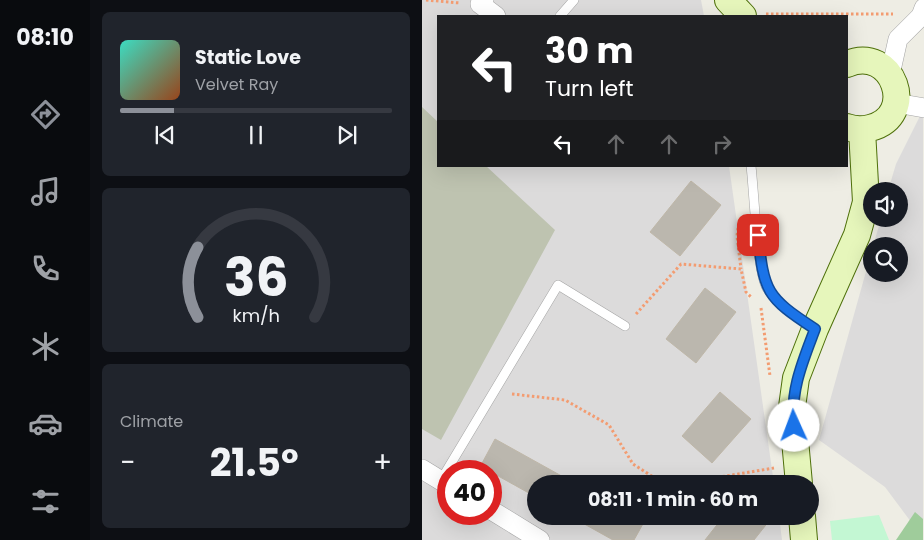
<!DOCTYPE html>
<meta charset="utf-8">
<style>
body{margin:0;font-family:Poppins,sans-serif;background:#20242c;color:#f1f3f6;height:100vh;display:flex;flex-direction:column;font-size:19px;white-space:nowrap}
*{box-sizing:border-box;margin:0}
p{font-size:16px;color:#9ea1a6}
.icon{flex:none;width:28px;height:28px;fill:none;stroke:currentColor;stroke-width:2;stroke-linecap:round;stroke-linejoin:round}
.map{position:relative;flex:1;overflow:hidden}
.sheet{display:flex;flex-direction:column;gap:12px;padding:12px;background:#0d0f14;width:332px}
.sheet>*{flex:none}
.banner{position:absolute;left:15px;top:15px;width:411px;height:152px;border-radius:0px;box-shadow:0 5px 20px #0002;background:#202124;color:#fff;overflow:hidden}
.fabs{position:absolute;left:441px;top:182px;display:grid;gap:10px}
.fabs a{display:grid;place-items:center;width:45px;height:45px;border-radius:50%;background:#171b24;box-shadow:0 5px 20px #0002;font-size:25px}
.speed{position:absolute;left:15px;top:460px;display:flex;gap:10px;font-size:25px;font-weight:700;text-align:center}
.speed>*{display:grid;place-content:center;width:65px;height:65px;border-radius:50%;background:#171b24;box-shadow:0 5px 20px #0002;line-height:1}
.speed .limit{border:8px solid #d22;background:#fff;color:#111}
.pin{position:absolute;display:grid;place-items:center;width:42px;height:42px;color:#fff;margin:-21px;border-radius:10px;box-shadow:0 2px 8px #0006}
.me{position:absolute;width:55px;margin:-28px;rotate:358deg;stroke-linejoin:round;filter:drop-shadow(0 0 4px #0008)}
.turn{display:flex;align-items:center;gap:18px;height:105px;padding:0 25px;font-size:22px}
.turn .icon{width:65px;height:65px;stroke-width:2.5}
.turn b{display:block;font-size:35px;line-height:42px}
.lanes{display:flex;align-items:center;height:48px;padding:0 25px;background:#0003;justify-content:center;gap:25px;direction:ltr}
.lanes .off{opacity:.35}
.big{font-size:38px;font-weight:700;line-height:1.1}
.sheet .tile{flex:1;display:flex;flex-direction:column;justify-content:center;gap:8px;min-width:0;padding:0 18px;border-radius:8px;background:#20242c}
.sheet .dial{align-items:center;gap:0}
.dial svg{height:130px;overflow:visible;fill:none;stroke:#363941;stroke-width:7;stroke-linecap:round;text-anchor:middle}
.dial text{fill:#f1f3f6;stroke:none}
.song{display:flex;align-items:center;gap:15px}
.cover{width:60px;height:60px;border-radius:8px;background:linear-gradient(135deg,hsl(170 70% 55%),hsl(20 70% 35%))}
.played{height:5px;border-radius:2px;background:linear-gradient(90deg,#8c9099 20%,#363941 20%)}
.keys{display:flex;justify-content:space-around;direction:ltr}
.heat{display:flex;justify-content:space-between;align-items:center;font-size:28px;direction:ltr}
.trip{position:absolute;left:105px;top:475px;width:292px;height:50px;border-radius:25px;background:#171b24;box-shadow:0 5px 20px #0002;font-weight:700;line-height:50px;text-align:center}
main{display:flex;flex:1;min-height:0}
.tab-bar{display:flex;flex-direction:column;width:90px;justify-content:space-around;align-items:center;background:#090b0e;color:#9ea1a6}
.tab-bar .icon{width:35px;height:35px}
.tab-bar .selected{color:#8c9099}
.tab-bar b{font-size:22px;color:#f1f3f6}
.map>svg:first-child{display:block}
.residential{fill:#dcdbdb;fill-rule:evenodd}
.construction{fill:#bec3b0}
.forest{fill:#9fcc9b}
.park{fill:#c3f7d3}
.building{fill:#bbb7ae;stroke:#bfb7a8}
.lines{fill:none;stroke-linecap:round;stroke-linejoin:round}
.lane-casing{stroke:#a5a5a5;stroke-width:10}
.street-casing{stroke:#a5a5a5;stroke-width:20}
.secondary-casing{stroke:#4e700a;stroke-width:28}
.path{stroke:#f39c71;stroke-width:3;stroke-dasharray:2.5 2.5;stroke-linecap:butt}
.lane{stroke:#fff;stroke-width:9}
.street{stroke:#fff;stroke-width:19}
.secondary{stroke:#e6f6bb;stroke-width:26}
.route-casing{stroke:#114b97;stroke-width:12}
.route{stroke:#1a73e8;stroke-width:9}
</style>
<main>
<nav class="tab-bar">
<b>08:10</b>
<svg class="icon selected" aria-label="directions" viewBox="0 0 24 24"><path d="M12 3l9 9-9 9-9-9zM9 14v-3h6M13 9l2 2-2 2"/></svg>
<svg class="icon" aria-label="music" viewBox="0 0 24 24"><path d="M9 18V5l10-2v13"/><circle cx="6" cy="18" r="3"/><circle cx="16" cy="16" r="3"/></svg>
<svg class="icon" aria-label="phone" viewBox="0 0 24 24"><path d="M5 4h4l2 5-3 2q2 4 5 5l2-3 5 2v4C11 20 4 13 5 4z"/></svg>
<svg class="icon" aria-label="climate" viewBox="0 0 24 24"><path d="M12 3v18M4 7l16 10M4 17L20 7"/></svg>
<svg class="icon" aria-label="car" viewBox="0 0 24 24"><path d="M5 17H2v-5l4-1 3-4h7l3 4 3 1v5h-3M9 17h6M6 11h13"/><circle cx="7" cy="17" r="2"/><circle cx="17" cy="17" r="2"/></svg>
<svg class="icon" aria-label="filters" viewBox="0 0 24 24"><path d="M4 7h16M4 17h16"/><circle cx="9" cy="7" r="2"/><circle cx="15" cy="17" r="2"/></svg>
</nav>
<section class="sheet">
<div class="tile">
<div class="song"><i class="cover"></i><div><b>Static Love</b><p>Velvet Ray</p></div></div>
<div class="played"></div>
<div class="keys"><svg class="icon" aria-label="previous" viewBox="0 0 24 24"><path d="M18 5L8 12l10 7zM5 5v14"/></svg><svg class="icon" aria-label="pause" viewBox="0 0 24 24"><path d="M8 5v14M16 5v14"/></svg><svg class="icon" aria-label="next" viewBox="0 0 24 24"><path d="M6 5l10 7-10 7zM19 5v14"/></svg></div>
</div>
<div class="tile dial"><svg viewBox="0 0 100 80">
<path d="M14 69A42 42 0 1 1 86 69"/>
<path d="M14 69A42 42 0 0 1 14 26" stroke="#8c9099"/>
<text x="50" y="56" font-size="32" font-weight="700">36</text>
<text x="50" y="72" font-size="11">km/h</text>
</svg></div>
<div class="tile"><p>Climate</p>
<div class="heat"><a>−</a><b class="big">21.5°</b><a>+</a></div>
</div>
</section>
<div class="map">
<svg width="502" height="540" viewBox="0 0 502 540">
<rect width="100%" height="100%" fill="#eeede4"/>
<path class="residential" d="M 0,0 L 279,0 L 282,16 L 16,16 L 16,166 L 307,166 L 352,484 L 114,484 L 114,516 L 357,516 L 360,540 L 0,540 ZM 26,471 L 69,471 L 69,514 L 26,514 Z
M 501,110 L 501,538 L 463,487 L 397,440 L 450,250 L 450,274 L 478,274 L 478,246 L 451,246 L 459,219 L 478,219 L 478,191 L 466,191 L 474,164 Z"/>
<path class="construction" d="M 0,107 L 16,122 L 16,166 L 64,166 L 133,230 L 19,440 L 0,429 Z"/>
<path class="forest" d="M 493,512 L 501,519 L 501,540 L 474,540 Z"/>
<path class="park" d="M 457,515 L 467,540 L 410,540 L 408,521 Z"/>
<path class="building" d="M 269,181 L 299,205 L 258,256 L 228,232 Z
M 283,288 L 314,312 L 274,363 L 244,339 Z
M 298,392 L 329,419 L 290,463 L 260,436 Z
M 73,439 L 154,484 L 114,484 L 114,497 L 69,472 L 58,467 Z
M 148,516 L 212,516 L 222,522 L 212,540 L 191,540 Z
M 302,516 L 351,516 L 332,540 L 283,540 Z"/>
<g class="lines">
<g class="lane-casing">
<path id="lane" d="M 138,16 L 152,0
M 329,166 C 332,190 335,272 345,288 C 356,306 374,316 391,328
M 19,480 L 136,285 L 203,326"/>
</g>
<g class="street-casing">
<path id="street" d="M 62,0 L 58,4 L 74,16
M 468,75 L 476,39 L 499,16 L 502,8
M 474,103 L 502,108
M 0,469 L 26,485
M 69,510 L 118,540"/>
</g>
<g class="secondary-casing">
<path id="secondary" d="M 306,0 L 321,16
M 425,64 C 471,44 497,116 448,128 C 440,130 433,130 425,127
M 377,484 L 370,407 L 374,378 L 393,329 L 435,235 L 444,202 L 440,130
M 380,516 L 382,540"/>
</g>
<path class="path" d="M 4,0 L 38,3
M 344,14 L 471,14
M 316,228 L 315,236 L 319,269
M 339,308 L 348,376
M 214,314 L 259,264 L 319,269 L 324,292 L 330,298
M 90,394 L 143,400 L 187,425 L 211,464 L 242,484
M 256,484 L 352,468"/>
<use href="#lane" class="lane"/>
<use href="#street" class="street"/>
<use href="#secondary" class="secondary"/>
</g>
<g class="lines">
<g class="route-casing">
<path id="route" d="M 336,235 C 342,292 344,297 393,329 C 381,361 368,390 372,426"/>
</g>
<use href="#route" class="route"/>
</g>
</svg>
<div class="fabs">
<a><svg class="icon" aria-label="sound" viewBox="0 0 24 24"><path d="M4 9h4l5-4v14l-5-4H4zM17 9q2 3 0 6"/></svg></a>
<a><svg class="icon" aria-label="search" viewBox="0 0 24 24"><circle cx="10" cy="10" r="6"/><path d="M15 15l6 6"/></svg></a>
</div>
<div class="speed"><div class="limit">40</div></div>
<div class="pin" style="left:336px;top:235px;background:#d93025"><svg class="icon" aria-label="arrive" viewBox="0 0 24 24"><path d="M6 21V4h12l-3 4 3 4H6"/></svg></div>
<svg class="me" style="left:372px;top:426px" viewBox="-20 -20 40 40"><circle r="19" fill="#fff"/><path d="M0-13L10 11 0 6-10 11z" fill="#1a73e8"/></svg>
<div class="trip">08:11 · 1 min · 60 m</div>
<div class="banner">
<div class="turn"><svg class="icon" aria-label="left" viewBox="0 0 24 24"><path d="M17 20v-9H6M10 6l-5 5 5 5"/></svg><div><b>30 m</b>Turn left</div></div>
<div class="lanes"><svg class="icon" aria-label="left" viewBox="0 0 24 24"><path d="M17 20v-9H6M10 6l-5 5 5 5"/></svg><svg class="icon off" aria-label="ahead" viewBox="0 0 24 24"><path d="M12 20V5M6 11l6-6 6 6"/></svg><svg class="icon off" aria-label="ahead" viewBox="0 0 24 24"><path d="M12 20V5M6 11l6-6 6 6"/></svg><svg class="icon off" aria-label="right" viewBox="0 0 24 24"><path d="M7 20v-9h11M14 6l5 5-5 5"/></svg></div>
</div>
</div>
</main>
